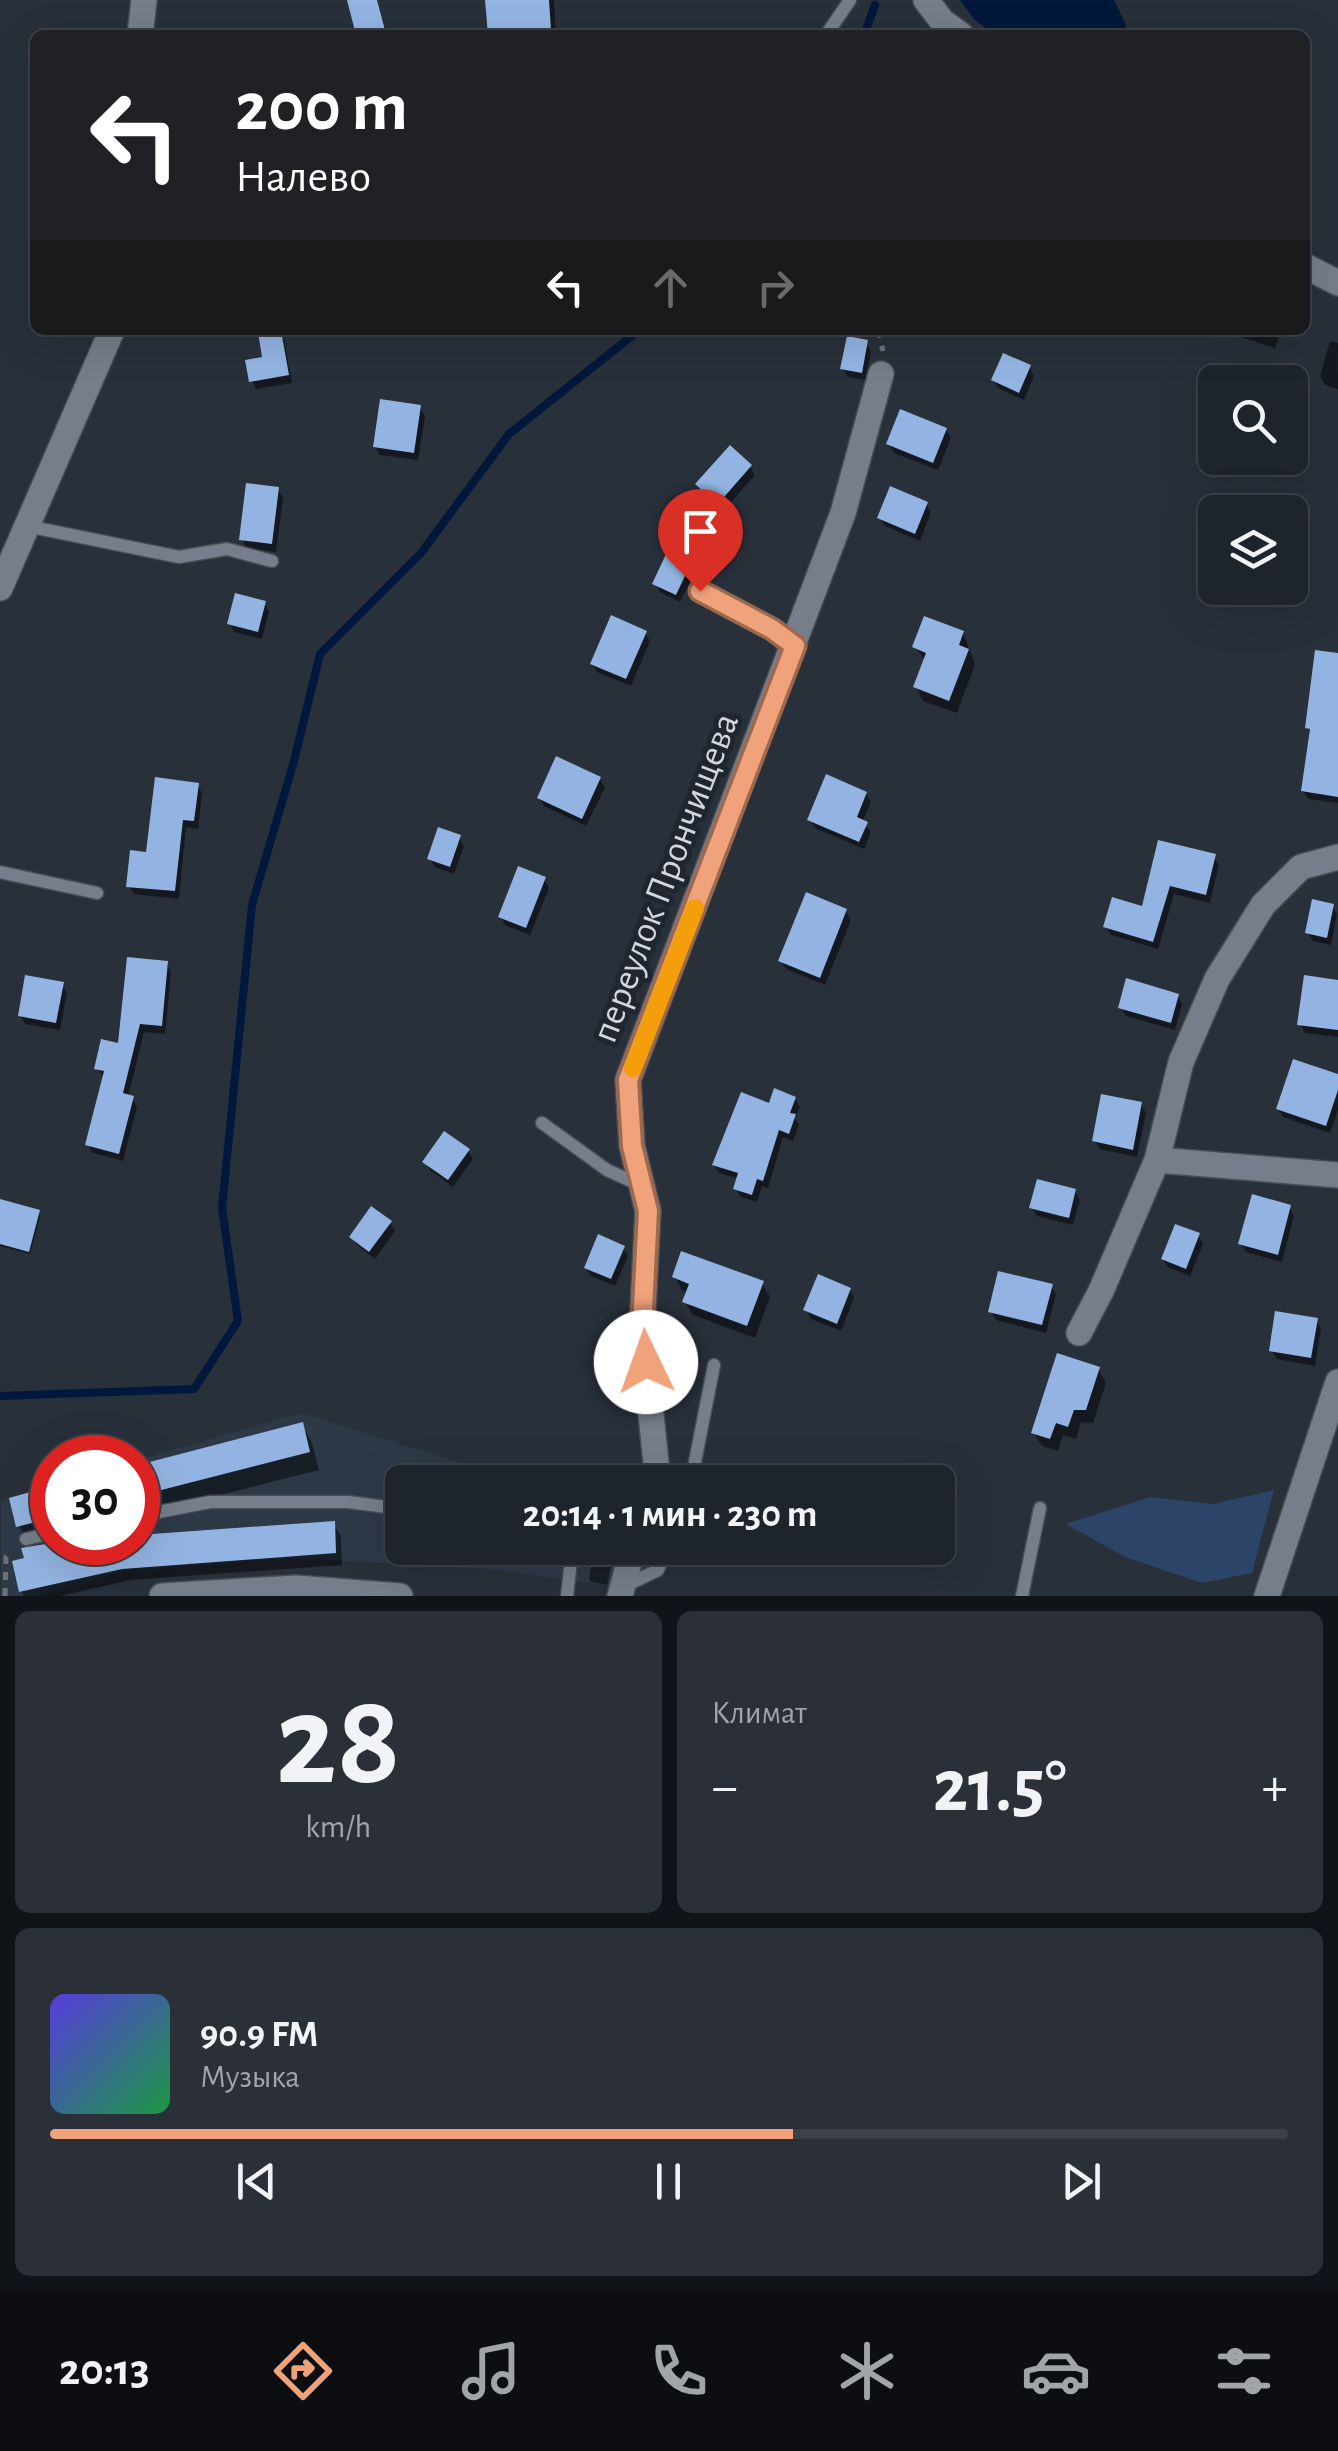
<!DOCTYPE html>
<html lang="ru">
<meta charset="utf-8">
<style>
body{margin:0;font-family:"Alegreya Sans",sans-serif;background:#2b3038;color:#f1f3f6;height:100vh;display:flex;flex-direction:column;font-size:38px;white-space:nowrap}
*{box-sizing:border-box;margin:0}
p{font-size:32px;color:#a1a4a9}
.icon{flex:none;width:55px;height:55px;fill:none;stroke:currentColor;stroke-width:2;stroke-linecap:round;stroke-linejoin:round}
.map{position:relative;height:1596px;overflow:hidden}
.panel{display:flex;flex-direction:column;gap:15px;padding:15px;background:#101418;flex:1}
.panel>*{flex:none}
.hud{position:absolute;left:30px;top:30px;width:1280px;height:305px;border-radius:15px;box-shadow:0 10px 40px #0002,0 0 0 2px #3c4148;background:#202124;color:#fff;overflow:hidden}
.controls{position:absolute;left:1198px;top:365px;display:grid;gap:20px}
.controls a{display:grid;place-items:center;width:110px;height:110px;border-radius:15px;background:#1e242c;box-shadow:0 10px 40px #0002,0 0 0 2px #3c4148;font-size:50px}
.speed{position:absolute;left:30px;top:1435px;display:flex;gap:20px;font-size:50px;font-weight:700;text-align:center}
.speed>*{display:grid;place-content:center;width:130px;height:130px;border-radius:50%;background:#1e242c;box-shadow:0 10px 40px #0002,0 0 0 2px #3c4148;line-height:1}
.speed .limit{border:15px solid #d22;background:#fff;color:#111}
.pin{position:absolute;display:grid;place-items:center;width:85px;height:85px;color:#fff;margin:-102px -42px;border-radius:50% 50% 50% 0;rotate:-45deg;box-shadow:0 0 10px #0007}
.pin .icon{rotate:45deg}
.me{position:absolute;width:110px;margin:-55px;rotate:357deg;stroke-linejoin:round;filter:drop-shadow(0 0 8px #0008)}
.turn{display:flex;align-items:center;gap:35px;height:210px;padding:0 40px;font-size:45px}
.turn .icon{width:130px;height:130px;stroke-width:2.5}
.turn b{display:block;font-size:70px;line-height:85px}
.lanes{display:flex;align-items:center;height:95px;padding:0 40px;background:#0003;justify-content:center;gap:50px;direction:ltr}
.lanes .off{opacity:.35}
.big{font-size:75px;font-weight:700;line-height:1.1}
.panel .widget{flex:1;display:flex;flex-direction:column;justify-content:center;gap:15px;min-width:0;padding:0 35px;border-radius:15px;background:#2b3038}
.panel .dial{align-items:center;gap:0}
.dial b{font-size:130px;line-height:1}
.song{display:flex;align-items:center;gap:30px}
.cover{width:120px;height:120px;border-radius:15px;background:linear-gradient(135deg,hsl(250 70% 55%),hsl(140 70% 35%))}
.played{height:10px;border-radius:5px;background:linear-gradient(90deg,#f0a27a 60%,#3c4148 60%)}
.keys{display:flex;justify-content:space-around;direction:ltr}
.heat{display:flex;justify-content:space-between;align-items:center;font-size:55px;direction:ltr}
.panel .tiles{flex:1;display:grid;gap:15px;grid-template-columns:1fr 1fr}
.widget:last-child{grid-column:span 2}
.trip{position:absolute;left:385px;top:1465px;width:570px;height:100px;border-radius:15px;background:#1e242c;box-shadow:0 10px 40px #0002,0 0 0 2px #3c4148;font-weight:700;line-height:100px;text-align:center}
.dock{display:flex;height:160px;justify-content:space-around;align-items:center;background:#0c0e12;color:#a1a4a9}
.dock .icon{width:70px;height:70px}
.dock .active{color:#f0a27a}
.dock b{font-size:45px;color:#f1f3f6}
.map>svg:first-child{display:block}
.built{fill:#2e3948}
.green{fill:#2b4467}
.water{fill:#00183b}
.shadow{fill:#0007}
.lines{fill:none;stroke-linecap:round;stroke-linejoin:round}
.stream{stroke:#00183b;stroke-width:8}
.building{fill:#93b4e2}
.service-casing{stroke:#474d56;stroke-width:15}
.minor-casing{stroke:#474d56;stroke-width:28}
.tertiary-casing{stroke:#474d56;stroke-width:28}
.path{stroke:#6a717a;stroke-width:5;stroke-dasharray:8 8;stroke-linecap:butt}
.service{stroke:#767e8b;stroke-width:12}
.minor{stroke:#767e8b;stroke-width:25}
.tertiary{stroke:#767e8b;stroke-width:25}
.route-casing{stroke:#9c694f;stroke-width:25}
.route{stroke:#f0a27a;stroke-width:18}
.slow{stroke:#f59e0b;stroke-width:18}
.labels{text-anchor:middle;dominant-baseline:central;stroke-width:10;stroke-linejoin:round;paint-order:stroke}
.street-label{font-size:38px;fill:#d2d7dd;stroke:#1f2630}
</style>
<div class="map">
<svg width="1338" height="1596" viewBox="0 0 1338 1596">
<rect width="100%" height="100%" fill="#28303a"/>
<path class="built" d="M 301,1413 L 522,1482 L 402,1482 L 402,1548 L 619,1548 L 611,1586 L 488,1569 L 290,1558 L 123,1571 L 36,1596 L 1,1596 L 1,1500 L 52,1485 L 52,1542 L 138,1542 L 138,1460 Z"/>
<path class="green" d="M 1274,1490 L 1252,1573 L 1202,1583 L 1125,1557 L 1066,1524 L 1150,1497 L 1213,1504 Z"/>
<path class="water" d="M 960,0 L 1114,0 L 1126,25 L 1123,35 L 995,35 L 974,19 Z"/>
<path class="shadow" d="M 349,0 L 377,0 L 387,35 L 358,35 Z
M 487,0 L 554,0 L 556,35 L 491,35 Z
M 1281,330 L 1275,348 L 1244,338 L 1241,331 Z
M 279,331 L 284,339 L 292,383 L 256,389 L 252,381 Z
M 1330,341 L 1338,343 L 1338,389 L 1325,385 L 1320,376 Z
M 866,343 L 871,351 L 866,380 L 848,377 L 843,369 Z
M 1029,367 L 1034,376 L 1024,400 L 998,388 L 994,380 Z
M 420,408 L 425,416 L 418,460 L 380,455 L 375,446 Z
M 946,430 L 951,438 L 938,470 L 894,453 L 889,444 Z
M 750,467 L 755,475 L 723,511 L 698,485 Z
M 278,490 L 283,498 L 276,552 L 246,548 L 242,539 Z
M 926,504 L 931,512 L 920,541 L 885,526 L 880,518 Z
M 696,550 L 701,559 L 680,602 L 660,592 L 655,583 Z
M 264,603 L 269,611 L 262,639 L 234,632 L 230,624 Z
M 645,633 L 650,641 L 631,686 L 597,672 L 592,664 Z
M 963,633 L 975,664 L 957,713 L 923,701 L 916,687 L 926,661 L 915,647 Z
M 1338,655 L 1338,803 L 1308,799 L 1303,791 L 1312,736 L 1308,728 Z
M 600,779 L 605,788 L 586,826 L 544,806 L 539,797 Z
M 197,785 L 202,793 L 198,829 L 186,827 L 179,899 L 134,894 L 129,886 Z
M 866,794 L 871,802 L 862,822 L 871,832 L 864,849 L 815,828 L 810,820 Z
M 459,837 L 464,846 L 454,874 L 435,867 L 430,859 Z
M 1160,843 L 1214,857 L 1219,865 L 1210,903 L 1174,894 L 1158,949 L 1111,935 L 1106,927 L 1144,909 Z
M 544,879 L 549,888 L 530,935 L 505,925 L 501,916 Z
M 1332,906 L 1337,914 L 1331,945 L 1313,941 L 1308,933 Z
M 846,911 L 851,920 L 825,985 L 786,969 L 781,961 Z
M 167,964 L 171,972 L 165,1034 L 144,1032 L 128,1097 L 132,1098 L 137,1107 L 123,1161 L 93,1153 L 88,1145 L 104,1078 L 97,1068 L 120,1046 Z
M 1338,982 L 1338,1037 L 1305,1033 L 1300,1024 Z
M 62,984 L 67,993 L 60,1030 L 25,1024 L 20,1015 Z
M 1178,996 L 1182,1004 L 1175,1030 L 1126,1016 L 1121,1007 Z
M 1338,1077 L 1338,1110 L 1330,1133 L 1283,1117 L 1278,1109 Z
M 795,1099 L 800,1107 L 795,1118 L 799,1125 L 793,1141 L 783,1137 L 768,1188 L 762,1186 L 757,1202 L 741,1197 L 736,1189 L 739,1179 L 719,1173 L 714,1165 L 771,1106 Z
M 1141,1104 L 1146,1113 L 1137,1157 L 1100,1149 L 1095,1141 Z
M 468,1151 L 473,1159 L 453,1187 L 430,1170 L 425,1162 Z
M 1075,1191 L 1080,1200 L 1073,1225 L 1037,1216 L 1032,1208 Z
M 0,1202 L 38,1212 L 40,1216 L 30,1254 L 0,1246 Z
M 1289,1207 L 1294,1216 L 1282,1262 L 1246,1252 L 1241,1244 Z
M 390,1223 L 395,1231 L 375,1259 L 357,1245 L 352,1237 Z
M 1198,1235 L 1203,1244 L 1190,1276 L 1168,1267 L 1163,1259 Z
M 623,1248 L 628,1256 L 615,1286 L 591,1276 L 586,1268 Z
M 675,1277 L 762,1283 L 770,1297 L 755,1338 L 693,1315 L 685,1302 L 688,1293 L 682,1290 Z
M 1051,1286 L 1056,1294 L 1046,1333 L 996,1320 L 991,1312 Z
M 850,1290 L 854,1298 L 841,1331 L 811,1319 L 806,1310 Z
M 1316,1320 L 1321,1329 L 1315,1366 L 1277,1359 L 1272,1351 Z
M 1098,1369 L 1106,1383 L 1093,1423 L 1081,1422 L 1076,1439 L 1063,1435 L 1058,1451 L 1042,1446 L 1034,1433 Z
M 302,1425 L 312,1443 L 319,1470 L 138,1516 L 138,1467 Z
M 52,1489 L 52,1538 L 29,1544 L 19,1526 L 12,1499 Z
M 333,1524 L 341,1536 L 342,1565 L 130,1580 L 60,1596 L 24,1596 L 21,1591 L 27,1560 L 24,1550 L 56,1544 L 138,1542 L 138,1538 Z
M 594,1548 L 615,1548 L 607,1585 L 591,1582 L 589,1579 Z"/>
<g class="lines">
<path class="stream" d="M 864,35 L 875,5
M 0,1396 L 194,1389 L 238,1321 L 222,1208 L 252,905 L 294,761 L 320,654 L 421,553 L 509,434 L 638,331 L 647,330"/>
</g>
<path class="building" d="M 347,0 L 377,0 L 385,30 L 356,35 Z
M 485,0 L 549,0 L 551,30 L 488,35 Z
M 269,330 L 281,330 L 289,375 L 249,382 L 245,360 L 262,357 L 258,332 Z
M 847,336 L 868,340 L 862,373 L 840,369 Z
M 1003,353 L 1031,365 L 1019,393 L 991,380 Z
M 380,399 L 421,405 L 414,453 L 373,447 Z
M 900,409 L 947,428 L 933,463 L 886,444 Z
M 730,445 L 752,465 L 718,504 L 695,484 Z
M 246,483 L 279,487 L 272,544 L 239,540 Z
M 890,486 L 928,502 L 915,534 L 877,518 Z
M 674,537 L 698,548 L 676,595 L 652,584 Z
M 235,593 L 266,601 L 258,632 L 227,624 Z
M 611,615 L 647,631 L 626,679 L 590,664 Z
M 924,616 L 964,631 L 959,645 L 969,649 L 949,701 L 913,687 L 926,653 L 912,647 Z
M 1315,650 L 1338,653 L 1338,797 L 1301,791 L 1310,729 L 1305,728 Z
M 556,756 L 601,777 L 582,819 L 537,798 Z
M 826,774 L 867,792 L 857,817 L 868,822 L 859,842 L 807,820 Z
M 155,777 L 199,783 L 194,821 L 183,820 L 175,891 L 126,887 L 130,850 L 146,852 Z
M 438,827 L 461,835 L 450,867 L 427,859 Z
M 1158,840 L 1216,854 L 1206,895 L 1170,886 L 1153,942 L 1103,927 L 1112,897 L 1142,906 Z
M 518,866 L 546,877 L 526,928 L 498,917 Z
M 806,892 L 847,909 L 820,978 L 778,961 Z
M 1312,899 L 1334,904 L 1327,938 L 1305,933 Z
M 127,957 L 168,961 L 162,1026 L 140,1024 L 123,1093 L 134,1096 L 119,1154 L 85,1145 L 104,1071 L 94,1069 L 101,1039 L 118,1043 Z
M 25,975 L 64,982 L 56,1023 L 18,1016 Z
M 1304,975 L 1338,980 L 1338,1030 L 1297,1025 Z
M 1126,978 L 1179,994 L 1171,1023 L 1118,1008 Z
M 1293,1059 L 1338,1074 L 1338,1090 L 1326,1126 L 1276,1109 Z
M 774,1088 L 796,1097 L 790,1113 L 796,1114 L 789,1134 L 779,1130 L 763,1181 L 757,1179 L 752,1195 L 733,1189 L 738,1173 L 712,1165 L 741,1092 L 769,1103 Z
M 1101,1094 L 1142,1102 L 1133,1150 L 1092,1141 Z
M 444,1131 L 470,1149 L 448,1180 L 422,1162 Z
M 1037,1179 L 1076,1189 L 1069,1218 L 1029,1208 Z
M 1252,1194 L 1291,1205 L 1278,1255 L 1238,1244 Z
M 0,1199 L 40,1210 L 29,1252 L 0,1244 Z
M 371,1206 L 392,1221 L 369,1252 L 349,1237 Z
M 1175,1224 L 1200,1233 L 1186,1269 L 1161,1259 Z
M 598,1234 L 625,1246 L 611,1279 L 584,1268 Z
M 681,1251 L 764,1281 L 747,1326 L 682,1302 L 689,1284 L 672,1277 Z
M 998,1271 L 1053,1284 L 1042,1325 L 988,1312 Z
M 818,1274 L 851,1288 L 837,1324 L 803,1310 Z
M 1275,1311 L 1318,1318 L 1311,1358 L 1269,1351 Z
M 1057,1353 L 1100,1367 L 1086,1410 L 1074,1410 L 1068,1427 L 1056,1423 L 1050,1439 L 1031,1433 Z
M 303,1422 L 310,1452 L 138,1496 L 138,1465 Z
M 52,1486 L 52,1518 L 16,1527 L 9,1498 Z
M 335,1521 L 336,1553 L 122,1569 L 19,1592 L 12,1561 L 24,1558 L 21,1548 L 52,1543 L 52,1552 L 92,1542 L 138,1542 L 138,1535 Z"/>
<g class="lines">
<g class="service-casing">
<path id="service" d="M 826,35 L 850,0
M 27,526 L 179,557 L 227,549 L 272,561
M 700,591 L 772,629 L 793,645
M 0,872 L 97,893
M 542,1123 L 607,1170 L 640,1185
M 691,1482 L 714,1365
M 138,1516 L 210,1502 L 348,1502 L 402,1509
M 26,1539 L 52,1533
M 625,1586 L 658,1570 L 666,1548
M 567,1596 L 572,1552 L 568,1548
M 1022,1596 L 1040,1508"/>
</g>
<g class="minor-casing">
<path id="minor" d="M 926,0 L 942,21 L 961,35
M 140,35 L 144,0
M 1305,266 L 1338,283
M 0,588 L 112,330
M 1157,1160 L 1338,1175
M 1079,1333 L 1101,1291 L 1157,1160 L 1181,1062 L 1217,979 L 1263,905 L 1301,867 L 1338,857
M 651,1482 L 656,1463 L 642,1328 L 648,1211 L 632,1146 L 628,1080 L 843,513 L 881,374
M 620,1596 L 633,1548
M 1267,1596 L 1338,1382"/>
</g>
<g class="tertiary-casing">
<path id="tertiary" d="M 162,1596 L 296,1588 L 400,1596"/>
</g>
<path class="path" d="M 878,330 L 883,351
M 5,1596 L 6,1557 L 12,1552"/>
<use href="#service" class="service"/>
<use href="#minor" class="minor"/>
<use href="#tertiary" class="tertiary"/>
</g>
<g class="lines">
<g class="route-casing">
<path id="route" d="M 646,1362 L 642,1328 L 648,1211 L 632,1146 L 628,1080 L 795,646 L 772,629 L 700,591"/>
</g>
<use href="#route" class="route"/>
<path class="slow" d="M 633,1068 L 695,908"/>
</g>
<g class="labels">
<g class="street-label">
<text transform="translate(666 878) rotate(-69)">переулок Прончищева</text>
</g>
</g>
</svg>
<div class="controls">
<a><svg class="icon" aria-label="search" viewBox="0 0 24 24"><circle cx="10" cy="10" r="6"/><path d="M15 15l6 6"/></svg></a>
<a><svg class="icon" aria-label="layers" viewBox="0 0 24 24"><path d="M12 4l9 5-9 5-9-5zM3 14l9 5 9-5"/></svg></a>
</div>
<div class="speed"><div class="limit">30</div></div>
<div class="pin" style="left:700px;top:591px;background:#d93025"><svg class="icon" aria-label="arrive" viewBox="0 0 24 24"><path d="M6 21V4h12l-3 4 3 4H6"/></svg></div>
<svg class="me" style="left:646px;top:1362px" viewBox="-20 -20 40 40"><circle r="19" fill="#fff"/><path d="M0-13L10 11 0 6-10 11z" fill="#f0a27a"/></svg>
<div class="trip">20:14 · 1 мин · 230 m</div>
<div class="hud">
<div class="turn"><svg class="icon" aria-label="left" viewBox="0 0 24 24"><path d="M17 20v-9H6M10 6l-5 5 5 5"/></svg><div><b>200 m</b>Налево</div></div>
<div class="lanes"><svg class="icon" aria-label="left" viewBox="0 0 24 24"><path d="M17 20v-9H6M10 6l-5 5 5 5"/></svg><svg class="icon off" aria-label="ahead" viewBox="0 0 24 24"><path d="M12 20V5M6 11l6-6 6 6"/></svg><svg class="icon off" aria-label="right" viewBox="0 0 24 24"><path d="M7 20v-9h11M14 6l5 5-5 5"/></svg></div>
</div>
</div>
<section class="panel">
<div class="tiles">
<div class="widget dial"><b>28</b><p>km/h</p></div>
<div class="widget"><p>Климат</p>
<div class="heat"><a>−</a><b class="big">21.5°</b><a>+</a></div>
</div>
<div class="widget">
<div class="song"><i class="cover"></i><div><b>90.9 FM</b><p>Музыка</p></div></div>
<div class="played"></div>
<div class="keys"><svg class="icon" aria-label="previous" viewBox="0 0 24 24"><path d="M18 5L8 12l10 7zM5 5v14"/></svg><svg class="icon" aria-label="pause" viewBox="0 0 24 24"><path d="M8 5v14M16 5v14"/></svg><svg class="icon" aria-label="next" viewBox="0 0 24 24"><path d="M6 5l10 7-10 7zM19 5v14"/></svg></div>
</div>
</div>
</section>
<nav class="dock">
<b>20:13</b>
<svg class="icon active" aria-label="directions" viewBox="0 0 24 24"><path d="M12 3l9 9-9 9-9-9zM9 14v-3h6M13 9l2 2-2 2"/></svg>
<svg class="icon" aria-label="music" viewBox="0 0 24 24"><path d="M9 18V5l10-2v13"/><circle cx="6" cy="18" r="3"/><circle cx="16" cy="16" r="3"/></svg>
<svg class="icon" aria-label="phone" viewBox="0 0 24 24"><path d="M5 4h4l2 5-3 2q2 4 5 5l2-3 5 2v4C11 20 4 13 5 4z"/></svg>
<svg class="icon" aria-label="climate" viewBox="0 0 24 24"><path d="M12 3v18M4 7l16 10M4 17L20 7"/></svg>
<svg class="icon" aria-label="car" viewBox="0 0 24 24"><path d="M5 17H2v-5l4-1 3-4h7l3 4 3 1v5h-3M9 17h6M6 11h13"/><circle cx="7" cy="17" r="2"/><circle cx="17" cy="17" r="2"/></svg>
<svg class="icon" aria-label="filters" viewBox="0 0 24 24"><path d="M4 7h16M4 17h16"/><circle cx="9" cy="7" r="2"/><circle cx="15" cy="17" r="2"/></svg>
</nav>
